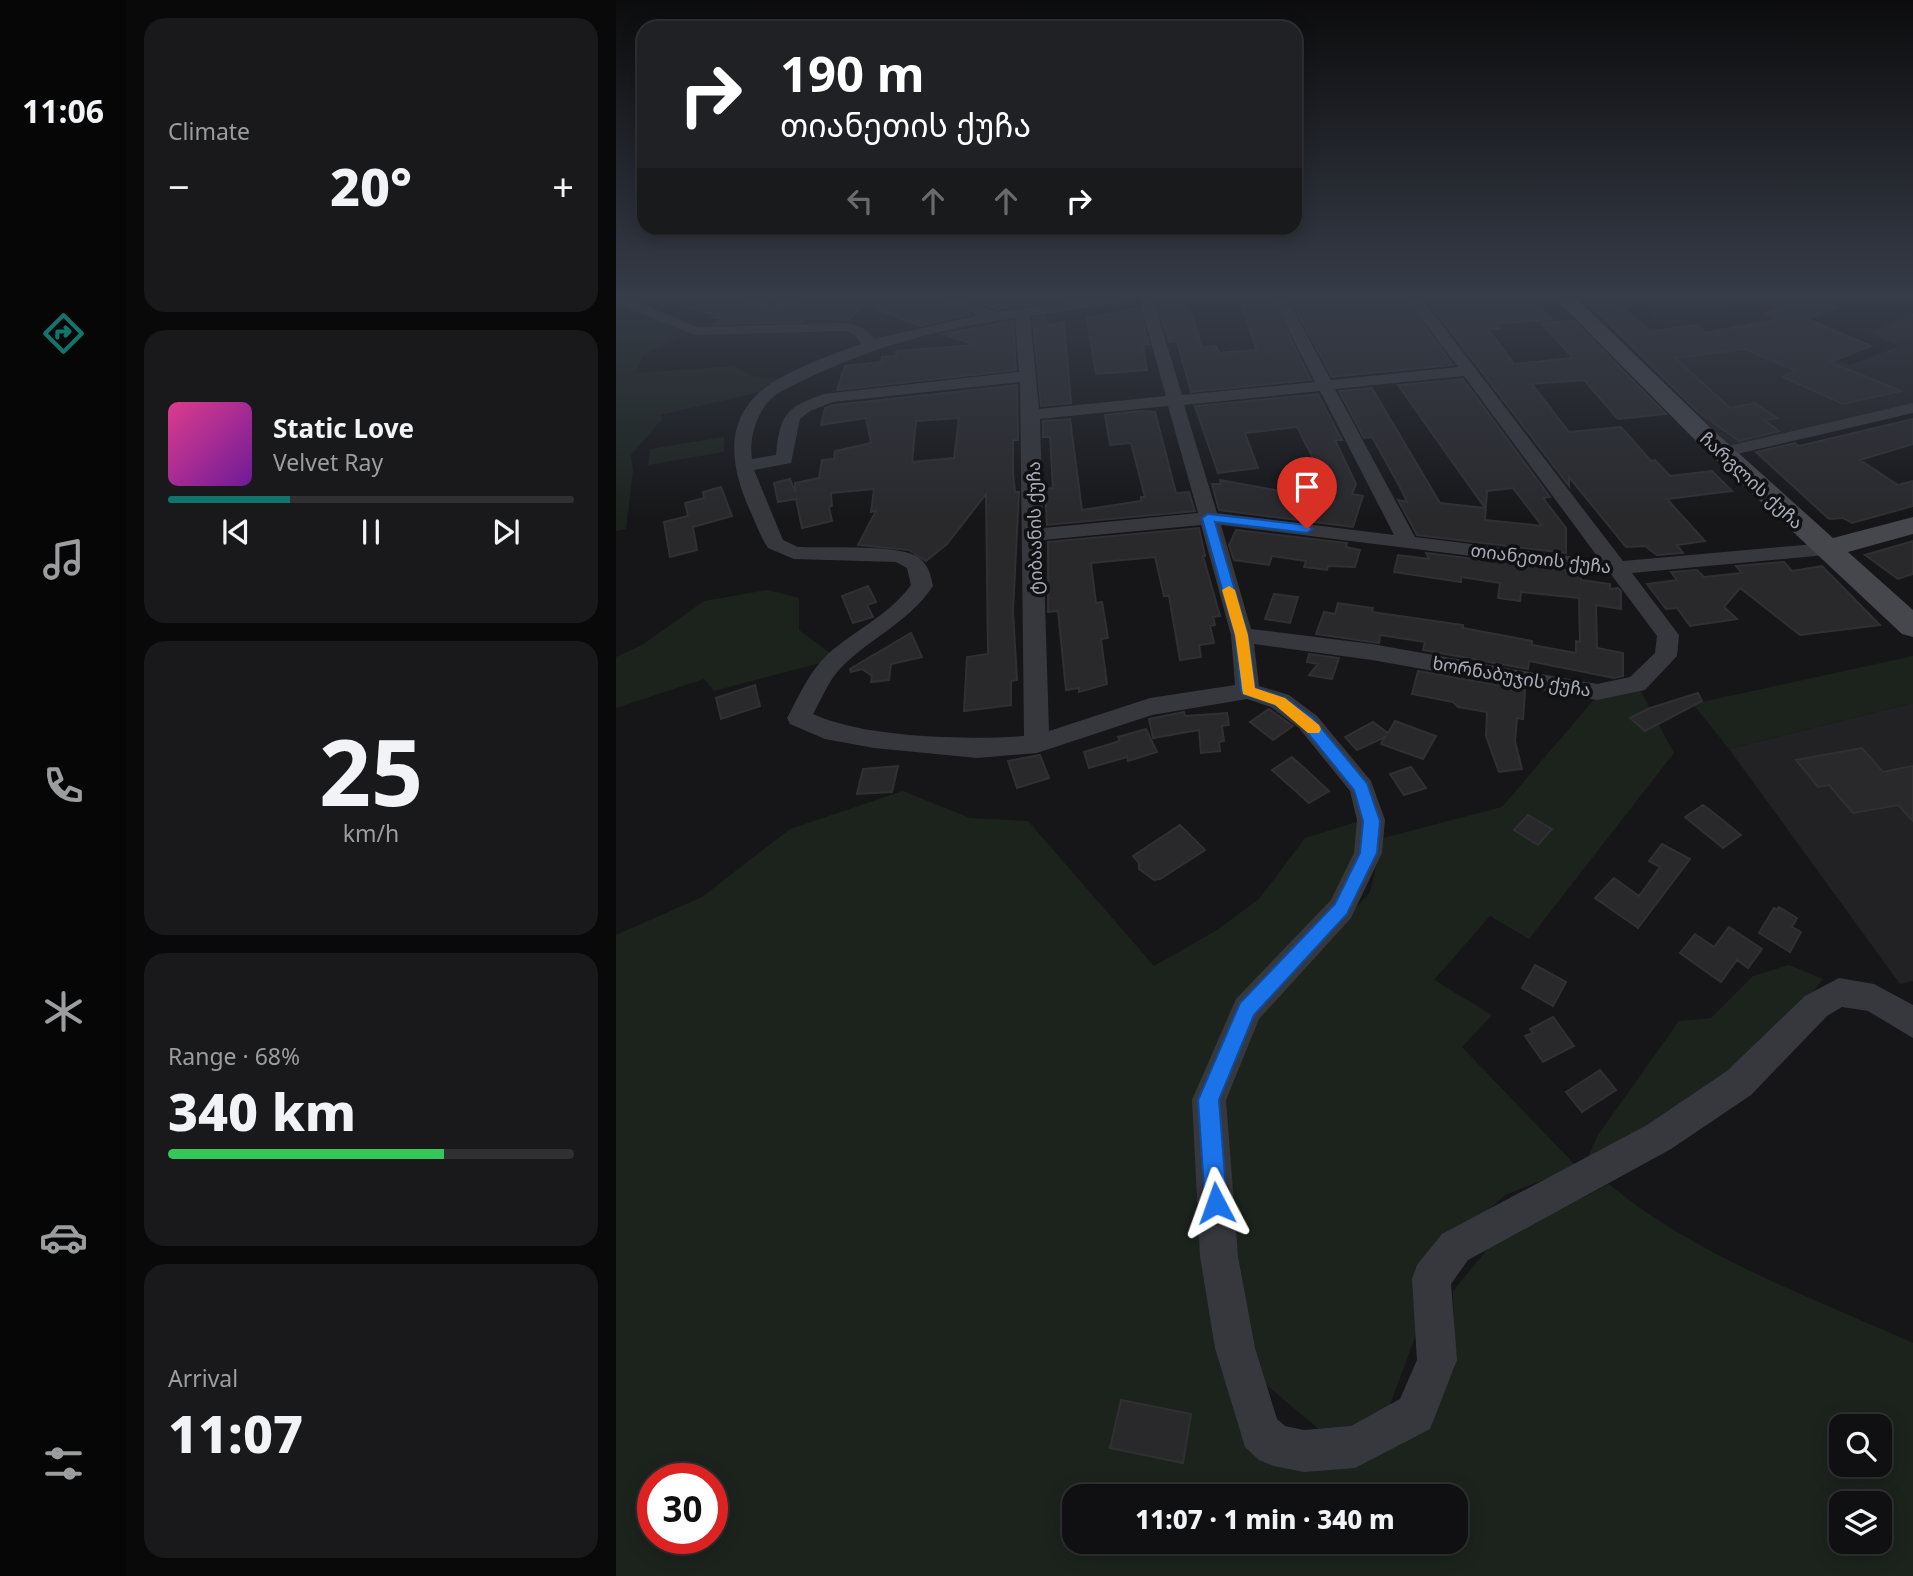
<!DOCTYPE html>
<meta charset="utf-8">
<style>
body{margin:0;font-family:"Noto Sans","Noto Sans Georgian",sans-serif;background:#19191b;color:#f1f3f6;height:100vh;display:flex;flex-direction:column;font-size:26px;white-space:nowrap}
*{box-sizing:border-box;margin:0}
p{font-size:23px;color:#9c9d9f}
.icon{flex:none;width:38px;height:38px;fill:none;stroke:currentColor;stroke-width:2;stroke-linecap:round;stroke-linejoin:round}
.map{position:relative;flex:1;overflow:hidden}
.panel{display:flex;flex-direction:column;gap:18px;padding:18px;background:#09090a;width:490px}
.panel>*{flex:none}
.hud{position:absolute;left:21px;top:21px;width:665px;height:214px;border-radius:21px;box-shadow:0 4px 18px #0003,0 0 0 2px #303032;background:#202124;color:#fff;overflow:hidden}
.buttons{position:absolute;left:1213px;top:1414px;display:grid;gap:14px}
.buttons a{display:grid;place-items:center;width:63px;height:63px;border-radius:14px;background:#101012;box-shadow:0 4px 18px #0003,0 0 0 2px #303032;font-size:35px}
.speed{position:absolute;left:21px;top:1463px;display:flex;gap:14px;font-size:35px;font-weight:700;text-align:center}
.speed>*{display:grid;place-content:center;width:91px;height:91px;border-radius:50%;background:#101012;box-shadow:0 4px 18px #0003,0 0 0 2px #303032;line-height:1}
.speed .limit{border:10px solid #d22;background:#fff;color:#111}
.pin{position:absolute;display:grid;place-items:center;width:60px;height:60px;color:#fff;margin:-72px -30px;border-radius:50% 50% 50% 0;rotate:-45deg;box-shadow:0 0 7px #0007}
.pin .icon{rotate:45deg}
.me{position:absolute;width:77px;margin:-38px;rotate:356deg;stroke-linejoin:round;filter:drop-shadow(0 0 5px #0008)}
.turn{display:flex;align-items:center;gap:24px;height:147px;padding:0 28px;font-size:32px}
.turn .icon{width:91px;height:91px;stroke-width:2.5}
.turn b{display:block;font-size:49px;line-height:60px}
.lanes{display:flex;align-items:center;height:66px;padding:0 28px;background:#0003;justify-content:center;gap:35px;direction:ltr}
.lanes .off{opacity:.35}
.big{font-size:52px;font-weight:800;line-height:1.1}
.panel .tile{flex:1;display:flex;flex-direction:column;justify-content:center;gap:10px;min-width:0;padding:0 24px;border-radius:21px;background:#19191b}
.panel .dial{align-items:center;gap:0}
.dial b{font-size:91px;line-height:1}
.song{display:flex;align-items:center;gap:21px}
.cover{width:84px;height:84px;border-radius:10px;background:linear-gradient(135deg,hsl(330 70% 55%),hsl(280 70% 35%))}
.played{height:7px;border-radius:4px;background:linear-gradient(90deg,#0f766e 30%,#303032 30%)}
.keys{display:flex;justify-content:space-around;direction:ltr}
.heat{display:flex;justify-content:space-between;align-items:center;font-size:38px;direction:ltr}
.charge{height:10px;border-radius:5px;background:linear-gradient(90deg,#34c759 68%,#303032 0)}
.trip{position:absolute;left:446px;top:1484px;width:406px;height:70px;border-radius:21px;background:#101012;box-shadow:0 4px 18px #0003,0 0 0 2px #303032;font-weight:800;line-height:70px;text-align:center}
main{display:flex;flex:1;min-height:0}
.dock{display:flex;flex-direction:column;width:126px;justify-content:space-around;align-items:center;background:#060607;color:#9c9d9f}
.dock .icon{width:49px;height:49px}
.dock .on{color:#0f766e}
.dock b{font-size:32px;color:#f1f3f6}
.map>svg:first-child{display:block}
.built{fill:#222225}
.green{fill:#1c231d;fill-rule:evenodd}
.building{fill:#29292c;stroke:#303034;stroke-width:2;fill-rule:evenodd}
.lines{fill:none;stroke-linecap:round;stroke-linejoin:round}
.street{fill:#37383d;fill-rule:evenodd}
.secondary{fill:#45474d;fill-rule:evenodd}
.route{fill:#1a73e8;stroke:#114b97;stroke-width:2}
.slow{fill:#f59e0b}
.labels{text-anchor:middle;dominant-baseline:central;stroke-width:7;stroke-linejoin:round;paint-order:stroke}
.far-street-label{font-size:18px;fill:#a8adb8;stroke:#111113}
</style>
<main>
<nav class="dock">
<b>11:06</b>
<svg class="icon on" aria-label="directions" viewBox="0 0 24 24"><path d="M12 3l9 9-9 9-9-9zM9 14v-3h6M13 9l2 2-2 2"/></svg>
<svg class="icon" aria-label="music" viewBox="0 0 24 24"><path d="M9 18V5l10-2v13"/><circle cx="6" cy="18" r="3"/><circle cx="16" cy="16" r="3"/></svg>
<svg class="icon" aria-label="phone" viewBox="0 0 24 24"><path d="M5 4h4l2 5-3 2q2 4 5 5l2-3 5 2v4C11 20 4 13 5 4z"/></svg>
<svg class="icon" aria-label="climate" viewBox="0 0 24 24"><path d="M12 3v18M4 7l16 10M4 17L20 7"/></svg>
<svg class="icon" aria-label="car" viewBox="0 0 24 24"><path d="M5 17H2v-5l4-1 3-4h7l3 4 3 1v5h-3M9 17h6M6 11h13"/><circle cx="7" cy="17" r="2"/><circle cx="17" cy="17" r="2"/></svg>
<svg class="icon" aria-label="filters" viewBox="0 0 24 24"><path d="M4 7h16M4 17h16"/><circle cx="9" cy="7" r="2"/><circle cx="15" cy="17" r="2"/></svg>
</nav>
<section class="panel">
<div class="tile"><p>Climate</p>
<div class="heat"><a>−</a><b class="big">20°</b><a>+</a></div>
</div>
<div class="tile">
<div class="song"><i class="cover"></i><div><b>Static Love</b><p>Velvet Ray</p></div></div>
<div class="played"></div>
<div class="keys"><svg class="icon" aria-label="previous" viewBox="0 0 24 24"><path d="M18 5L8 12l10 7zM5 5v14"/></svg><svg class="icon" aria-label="pause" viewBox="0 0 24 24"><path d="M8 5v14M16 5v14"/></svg><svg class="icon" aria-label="next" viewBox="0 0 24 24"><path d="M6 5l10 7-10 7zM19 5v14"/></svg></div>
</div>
<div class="tile dial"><b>25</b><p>km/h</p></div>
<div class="tile"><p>Range · 68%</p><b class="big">340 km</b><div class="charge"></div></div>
<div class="tile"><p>Arrival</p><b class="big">11:07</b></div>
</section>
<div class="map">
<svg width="1297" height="1576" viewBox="0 0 1297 1576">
<rect width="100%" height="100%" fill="#161618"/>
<path class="built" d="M 1297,314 L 1297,407 L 1120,446 L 1112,444 L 1023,356 L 1167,337 L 1234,365 L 1283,346 L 1253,333 Z
M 1297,703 L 1297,981 L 1284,984 L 1113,749 Z"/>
<path class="green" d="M 1018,299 L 1088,299 L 1118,314 L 1049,324 Z
M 0,301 L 75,333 L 28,354 L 19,373 L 117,366 L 136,376 L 173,379 L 152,390 L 45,415 L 47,418 L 15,455 L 17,471 L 10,529 L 0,531 Z
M 108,437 L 108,452 L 32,465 L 34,449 Z
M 151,590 L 183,598 L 183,630 L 218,656 L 212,661 L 98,691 L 88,679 L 0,708 L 0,657 L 26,645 L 88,601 Z
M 1297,656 L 1297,703 L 1113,749 L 1077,704 Z
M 1021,684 L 1058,753 L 913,939 L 874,916 L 818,980 L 876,1015 L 846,1047 L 961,1167 L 889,1195 L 810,1267 L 810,1308 L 772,1410 L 716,1440 L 647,1382 L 639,1354 L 603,1142 L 617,1057 L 635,1024 L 754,892 L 767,838 L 886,807 L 982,695 Z
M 287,791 L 354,818 L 412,821 L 538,966 L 601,930 L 643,899 L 689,838 L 747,820 L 745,854 L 721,906 L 597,1070 L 644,1432 L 799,1429 L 839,1368 L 837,1291 L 875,1245 L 993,1184 C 1077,1255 1197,1298 1297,1343 L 1297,1576 L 0,1576 L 0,935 L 86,897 L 174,829 ZM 1225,1426 L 1264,1426 L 1264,1465 L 1225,1465 ZM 37,1479 L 96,1479 L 96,1538 L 37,1538 ZM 458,1496 L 840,1496 L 840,1542 L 458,1542 ZM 1225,1503 L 1264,1503 L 1264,1542 L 1225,1542 Z
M 1173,965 L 1207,979 L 1159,1037 L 1106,1082 L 970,1161 L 982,1135 L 1063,1021 L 1095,1018 L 1137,976 Z"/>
<path class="building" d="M 65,299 L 118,299 L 155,315 L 193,299 L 323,299 L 354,314 L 305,326 L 249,305 L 232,320 L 185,318 L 188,322 L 98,324 L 106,319 L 97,317 L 101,315 L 64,305 Z
M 355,299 L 450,299 L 381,309 Z
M 623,299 L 655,299 L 695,380 L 575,392 L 561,341 L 553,342 L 541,305 L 563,301 L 575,314 L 586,347 L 600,346 L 603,353 L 641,350 Z
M 674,299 L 789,299 L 837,365 L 716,377 Z
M 810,299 L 917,299 L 936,319 L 881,324 L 884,328 L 872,329 L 898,364 L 957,358 L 925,323 L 958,321 L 1050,414 L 1002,419 L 968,380 L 916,384 L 953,432 L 1005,427 L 1035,461 L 1039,460 L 1054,476 L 1096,471 L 1116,491 L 1051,499 L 1089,541 L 1061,545 L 1067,553 L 1041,555 L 1029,546 L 1010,547 L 953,477 L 953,486 Z
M 968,299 L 996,299 L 1034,331 L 1080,325 L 1090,333 L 1163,319 L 1149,313 L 1189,299 L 1201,299 L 1222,308 L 1191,319 L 1255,346 L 1214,362 L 1285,391 L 1227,404 L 1167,377 L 1180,371 L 1129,349 L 1059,358 L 1114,408 L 1139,403 L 1161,418 L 1148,420 L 1163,431 L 1123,441 L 1081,411 Z
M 523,308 L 533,344 L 527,344 L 531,370 L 480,374 L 471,318 Z
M 429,317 L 432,325 L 448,322 L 455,403 L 425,406 L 417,318 Z
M 397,321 L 400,370 L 221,390 L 229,366 L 265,362 L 266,357 L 280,356 L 281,351 L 359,345 L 328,334 Z
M 847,379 L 934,497 L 927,498 L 950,528 L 950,553 L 801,535 L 782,500 L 791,502 L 784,487 L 756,437 L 748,438 L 723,391 L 756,388 L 824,503 L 869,508 L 782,385 ZM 897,488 L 926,526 L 869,520 L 871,491 Z
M 401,385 L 402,440 L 397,440 L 397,474 L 399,492 L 403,492 L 397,611 L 401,680 L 395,681 L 395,705 L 348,711 L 351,657 L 372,654 L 370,494 L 331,544 L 310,561 L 293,550 L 242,545 L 260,511 L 255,512 L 258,489 L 215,493 L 216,506 L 213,507 L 216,521 L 186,528 L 180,499 L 162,502 L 158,483 L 174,479 L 179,492 L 179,483 L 203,478 L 206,460 L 218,459 L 219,451 L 255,443 L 250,418 L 205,425 L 209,408 L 218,405 ZM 343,418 L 338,458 L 296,462 L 300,421 Z
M 702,394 L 726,440 L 719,440 L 740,484 L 736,494 L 747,496 L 737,527 L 603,510 L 596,484 L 605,484 L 604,480 L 719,501 L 681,427 L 629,433 L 642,468 L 602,473 L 579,406 Z
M 524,411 L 539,412 L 560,493 L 573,492 L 579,511 L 431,525 L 429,489 L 437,488 L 434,437 L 427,437 L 427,421 L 454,419 L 466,510 L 525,501 L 525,497 L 529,497 L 515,443 L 494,445 L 489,415 Z
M 1297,419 L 1297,444 L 1244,460 L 1282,485 L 1297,481 L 1297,506 L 1236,523 L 1227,518 L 1213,519 L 1140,452 L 1179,443 L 1183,446 Z
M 105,487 L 116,516 L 77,527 L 81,550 L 54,557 L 48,522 L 72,516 L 69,503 L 88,498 L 87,492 Z
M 583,528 L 589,556 L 587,556 L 604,616 L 597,617 L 599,625 L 594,626 L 598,643 L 583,645 L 585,657 L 564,660 L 553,596 L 548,596 L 539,557 L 475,563 L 480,603 L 486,602 L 492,638 L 485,639 L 491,684 L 463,692 L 463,688 L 450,690 L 442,611 L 432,612 L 432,542 Z
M 620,530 L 731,543 L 730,547 L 744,550 L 739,567 L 712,566 L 711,570 L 688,567 L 690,561 L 656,556 L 653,565 L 618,560 L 613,545 Z
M 1297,541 L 1297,574 L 1282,579 L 1249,555 Z
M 810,553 L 950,570 L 950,573 L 965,575 L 965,580 L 994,584 L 994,589 L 1002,588 L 1005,591 L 1005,609 L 980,605 L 981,648 L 1007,653 L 1007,676 L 998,678 L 913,661 L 912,669 L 807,650 L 809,642 L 764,635 L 763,643 L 700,634 L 708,612 L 719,614 L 722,603 L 757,608 L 756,612 L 847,625 L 847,628 L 916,641 L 916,645 L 960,653 L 960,641 L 964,642 L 963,598 L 905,592 L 904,601 L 882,598 L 884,583 L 845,577 L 845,582 L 778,572 L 782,555 L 813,559 Z
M 1168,562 L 1176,571 L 1206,566 L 1264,625 L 1184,635 L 1124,588 L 1108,607 L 1121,619 L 1074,626 L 1061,608 L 1050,609 L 1031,584 L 1061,580 L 1055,572 L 1081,570 L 1088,577 L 1126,573 L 1120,566 Z
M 252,586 L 260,602 L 251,605 L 257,617 L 237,623 L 226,596 Z
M 658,594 L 682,597 L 674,623 L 649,619 Z
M 295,633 L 306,657 L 275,664 L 273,680 L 255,682 L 256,676 L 246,669 L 235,672 L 234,669 Z
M 693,654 L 723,658 L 716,679 L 693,675 L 702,664 L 691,662 Z
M 802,671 L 909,690 L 907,719 L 901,718 L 899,741 L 906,769 L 883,772 L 870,736 L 871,712 L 842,707 L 837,702 L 796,694 Z
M 139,685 L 144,706 L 105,719 L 100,698 Z
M 1082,693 L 1086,701 L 1029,731 L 1014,718 L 1034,708 Z
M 653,709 L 677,726 L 657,740 L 634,722 Z
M 568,712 L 569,716 L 611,713 L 613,725 L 606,726 L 608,741 L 603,742 L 604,751 L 585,753 L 583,730 L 537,738 L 533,719 Z
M 779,721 L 820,736 L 807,759 L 765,744 L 769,737 L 741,750 L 729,737 L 757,722 L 772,733 Z
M 530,729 L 541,752 L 512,761 L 511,757 L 473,768 L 468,752 L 504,741 L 502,737 Z
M 1246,748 L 1267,772 L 1297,766 L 1297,821 L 1282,805 L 1237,813 L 1213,785 L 1202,787 L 1180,760 Z
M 424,755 L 433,778 L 401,788 L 392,761 Z
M 676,757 L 686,766 L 713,791 L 693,803 L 656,770 Z
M 282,766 L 276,792 L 241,794 L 247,769 Z
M 795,767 L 810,788 L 788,795 L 774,774 Z
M 1087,805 L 1099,814 L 1125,835 L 1107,848 L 1069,817 Z
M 912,815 L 936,829 L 922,845 L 898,830 Z
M 564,825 L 589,850 L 544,879 L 538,880 L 523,869 L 523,863 L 517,856 Z
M 1046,844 L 1074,859 L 1022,928 L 979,898 L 998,878 L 1023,896 L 1044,867 L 1033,861 Z
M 1163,907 L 1181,918 L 1176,927 L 1185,932 L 1174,952 L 1143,933 L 1158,908 L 1161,910 Z
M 1113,927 L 1146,949 L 1132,968 L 1121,960 L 1105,982 L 1064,953 L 1079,934 L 1098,947 Z
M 919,965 L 950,982 L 937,1006 L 906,988 Z
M 937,1017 L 958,1046 L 927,1062 L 909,1036 L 917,1033 L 914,1029 Z
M 984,1070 L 1000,1090 L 966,1112 L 950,1092 Z
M 505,1400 L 575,1414 L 567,1463 L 494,1448 Z"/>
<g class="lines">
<path class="street" d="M 0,299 L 14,299 L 81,327 L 232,323 L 249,329 L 258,339 L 363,315 L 325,299 L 347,299 L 381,312 L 471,299 L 513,299 L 506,303 L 414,316 L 423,409 L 550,396 L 523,299 L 537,299 L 566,395 L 699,382 L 657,299 L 671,299 L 715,380 L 842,367 L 791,299 L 806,299 L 1007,561 L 1210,543 L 1217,545 L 1220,549 L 1217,553 L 1210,555 L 1016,573 L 1063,635 L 1061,656 L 1029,690 L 981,700 L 756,660 L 638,644 L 643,686 L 673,695 L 701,716 L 755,781 L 769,820 L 766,853 L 735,918 L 643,1019 L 610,1100 L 622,1256 L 639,1348 L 661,1419 L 669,1426 L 688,1430 L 735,1426 L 784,1399 L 801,1360 L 796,1279 L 801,1265 L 826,1234 L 1031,1125 L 1111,1071 L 1189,996 L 1223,978 L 1258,984 L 1297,1005 L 1297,1038 L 1252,1011 L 1226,1007 L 1211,1016 L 1135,1095 L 1055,1149 L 852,1260 L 835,1284 L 841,1360 L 814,1429 L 739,1468 L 688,1472 L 658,1466 L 643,1460 L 629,1447 L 599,1348 L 584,1256 L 576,1100 L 620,999 L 715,900 L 738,853 L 741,820 L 734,791 L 683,728 L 655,707 L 631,699 L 536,715 L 421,753 L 361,758 L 258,748 L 209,739 L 174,724 L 171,718 C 183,696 193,672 212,654 C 239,630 273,615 295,585 L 291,568 L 280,562 L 178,559 L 152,548 C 145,538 141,526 136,515 C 117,474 105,426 144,392 C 166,372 217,354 245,344 L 239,335 L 230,331 L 79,335 L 0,304 ZM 399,318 L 403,372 L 208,394 C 170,407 164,414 160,455 L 136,459 C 133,440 139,419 151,403 C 161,391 179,385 192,378 C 259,346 327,328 399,318 ZM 848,376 L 984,560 L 799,537 L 719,389 ZM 404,382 L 408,736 C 351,740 249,738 197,714 C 205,700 211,684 222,671 C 252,638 291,625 317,586 C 315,575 312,564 302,557 C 283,544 208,548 182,547 L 167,540 L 138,470 L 175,463 L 184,419 L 194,411 L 217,402 ZM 704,391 L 778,535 L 601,513 L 568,405 ZM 552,406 L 582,513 L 427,528 L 424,419 ZM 585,525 L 615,635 L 619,685 L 534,698 L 433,731 L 427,540 ZM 605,525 L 994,573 L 1041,636 L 1039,653 L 1014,677 L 981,684 L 756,644 L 635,629 Z
M 120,299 L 141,299 L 154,304 L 169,299 L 191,299 L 154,313 Z
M 1297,403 L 1297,413 L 1108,457 L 1099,452 L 1108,447 Z"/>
<path class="secondary" d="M 940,299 L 961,299 L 1098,431 L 1217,538 L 1297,517 L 1297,534 L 1232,552 L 1297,610 L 1297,637 L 1286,634 L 1080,441 Z"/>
</g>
<linearGradient id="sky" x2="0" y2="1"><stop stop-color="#0c0c0d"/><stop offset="0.57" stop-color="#363c48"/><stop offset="1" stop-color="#363c48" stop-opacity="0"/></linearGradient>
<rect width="1297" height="520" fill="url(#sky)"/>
<path class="route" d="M 592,514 L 691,525 L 697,529 L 691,533 L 599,522 L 632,635 L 639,688 L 669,698 L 697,718 L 751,783 L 764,821 L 761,853 L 731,914 L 638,1015 L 603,1100 L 611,1203 L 608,1211 L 600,1214 L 592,1211 L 589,1203 L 582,1100 L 624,1003 L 719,904 L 744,853 L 747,821 L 738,790 L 686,726 L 659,705 L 627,694 L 625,691 L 619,635 L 586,518 Z"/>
<path class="slow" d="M 613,586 L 619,590 L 632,635 L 639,688 L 669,698 L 703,725 L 705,729 L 703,733 L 692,733 L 659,705 L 627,694 L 619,635 L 606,590 Z"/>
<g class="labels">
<g class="far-street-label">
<text transform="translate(1136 480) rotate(43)">ჩარგლის ქუჩა</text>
<text transform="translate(418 528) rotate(-91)">ტიბაანის ქუჩა</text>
<text transform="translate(925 558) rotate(7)">თიანეთის ქუჩა</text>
<text transform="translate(896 676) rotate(10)">ხორნაბუჯის ქუჩა</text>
</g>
</g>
</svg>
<div class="buttons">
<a><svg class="icon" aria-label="search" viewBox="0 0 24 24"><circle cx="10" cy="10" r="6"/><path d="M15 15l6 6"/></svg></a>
<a><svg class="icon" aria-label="layers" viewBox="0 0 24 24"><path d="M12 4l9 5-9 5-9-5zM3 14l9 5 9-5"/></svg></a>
</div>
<div class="speed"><div class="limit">30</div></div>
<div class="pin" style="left:691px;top:529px;background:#d93025"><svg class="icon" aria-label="arrive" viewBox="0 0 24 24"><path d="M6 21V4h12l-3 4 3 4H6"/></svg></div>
<svg class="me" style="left:600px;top:1203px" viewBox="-20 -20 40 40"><path d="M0-17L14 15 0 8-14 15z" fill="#1a73e8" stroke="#fff" stroke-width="4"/></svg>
<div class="trip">11:07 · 1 min · 340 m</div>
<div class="hud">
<div class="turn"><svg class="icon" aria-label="right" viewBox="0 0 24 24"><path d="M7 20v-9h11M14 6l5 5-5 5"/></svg><div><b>190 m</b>თიანეთის ქუჩა</div></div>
<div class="lanes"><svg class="icon off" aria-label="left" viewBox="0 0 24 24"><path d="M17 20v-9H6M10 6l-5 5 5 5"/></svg><svg class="icon off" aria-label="ahead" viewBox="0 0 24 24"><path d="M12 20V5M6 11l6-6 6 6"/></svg><svg class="icon off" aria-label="ahead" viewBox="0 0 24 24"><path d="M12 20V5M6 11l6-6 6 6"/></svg><svg class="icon" aria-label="right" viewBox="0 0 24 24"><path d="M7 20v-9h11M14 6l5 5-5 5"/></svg></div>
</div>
</div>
</main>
